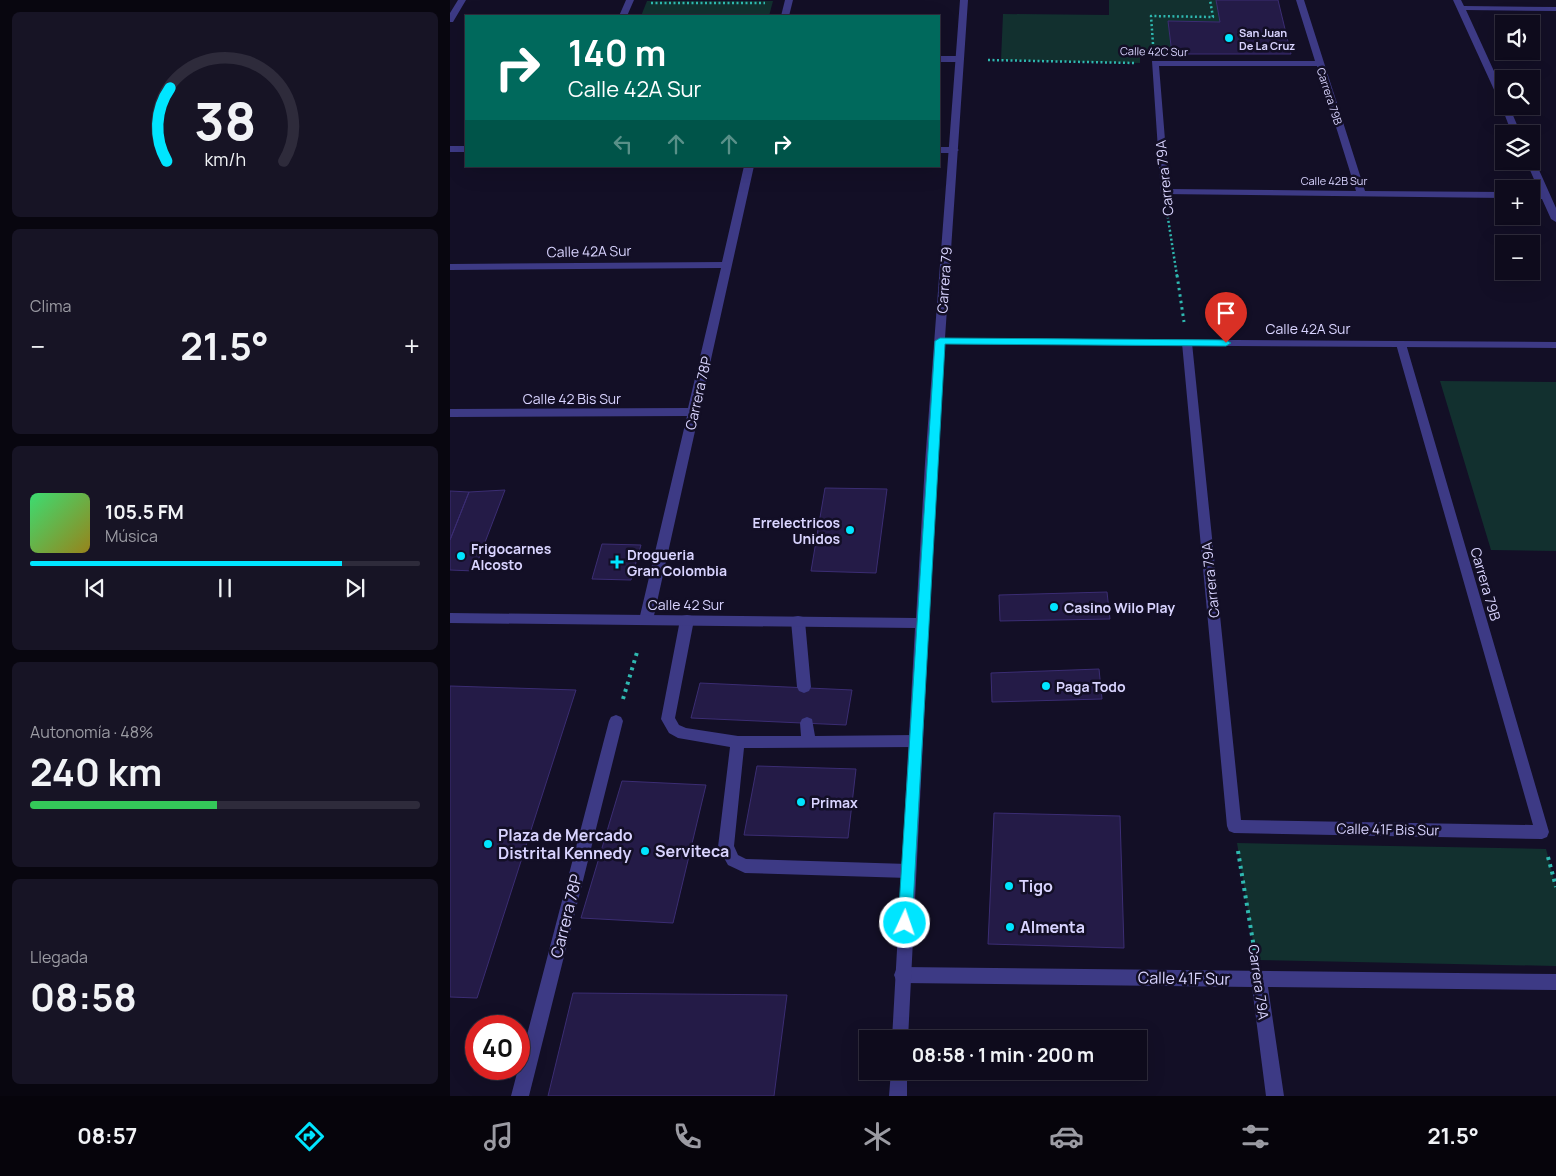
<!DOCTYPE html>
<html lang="es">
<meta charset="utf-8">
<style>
body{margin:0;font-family:Manrope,sans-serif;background:#171425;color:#f1f3f6;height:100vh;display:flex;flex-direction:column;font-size:19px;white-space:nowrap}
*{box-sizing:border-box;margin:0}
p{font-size:16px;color:#9b9ba3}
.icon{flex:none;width:28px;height:28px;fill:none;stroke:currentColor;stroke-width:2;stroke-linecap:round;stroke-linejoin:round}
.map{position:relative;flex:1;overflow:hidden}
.sheet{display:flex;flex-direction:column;gap:12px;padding:12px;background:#08060f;width:450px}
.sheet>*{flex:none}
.hud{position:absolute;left:15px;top:15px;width:475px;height:152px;border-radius:0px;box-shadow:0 5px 20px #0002,0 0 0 1px #2e2b3b;background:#00695c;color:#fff;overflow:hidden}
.fabs{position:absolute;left:1045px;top:15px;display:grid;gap:10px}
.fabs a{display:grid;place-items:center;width:45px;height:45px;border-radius:0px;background:#0e0b1c;box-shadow:0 5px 20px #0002,0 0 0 1px #2e2b3b;font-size:25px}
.speed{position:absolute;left:15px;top:1015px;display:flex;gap:10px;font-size:25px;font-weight:700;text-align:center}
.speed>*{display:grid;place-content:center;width:65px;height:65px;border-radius:50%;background:#0e0b1c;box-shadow:0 5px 20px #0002,0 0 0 1px #2e2b3b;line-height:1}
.speed .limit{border:8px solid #d22;background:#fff;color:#111}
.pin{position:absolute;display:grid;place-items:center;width:42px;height:42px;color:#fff;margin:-51px -21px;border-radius:50% 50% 50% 0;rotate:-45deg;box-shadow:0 0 5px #0007}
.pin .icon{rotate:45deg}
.me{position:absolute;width:55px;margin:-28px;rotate:3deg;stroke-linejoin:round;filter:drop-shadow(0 0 4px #0008)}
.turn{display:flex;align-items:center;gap:18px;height:105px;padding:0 20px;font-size:22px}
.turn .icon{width:65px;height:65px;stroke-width:2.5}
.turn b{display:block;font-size:35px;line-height:42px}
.lanes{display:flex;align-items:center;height:48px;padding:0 20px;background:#0003;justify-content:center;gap:25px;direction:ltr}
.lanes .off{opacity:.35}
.big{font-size:38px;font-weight:700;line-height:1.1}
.sheet .tile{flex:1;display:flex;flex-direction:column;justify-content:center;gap:8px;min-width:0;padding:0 18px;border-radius:8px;background:#171425}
.sheet .dial{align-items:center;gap:0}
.dial svg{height:130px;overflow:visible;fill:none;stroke:#2e2b3b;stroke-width:7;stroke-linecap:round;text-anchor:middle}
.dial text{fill:#f1f3f6;stroke:none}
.song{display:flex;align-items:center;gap:15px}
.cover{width:60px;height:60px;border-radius:8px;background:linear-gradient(135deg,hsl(140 70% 55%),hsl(50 70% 35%))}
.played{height:5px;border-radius:2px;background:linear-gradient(90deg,#00e5ff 80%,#2e2b3b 80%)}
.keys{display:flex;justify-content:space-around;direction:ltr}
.heat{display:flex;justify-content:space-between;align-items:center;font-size:28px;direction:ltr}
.charge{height:8px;border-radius:4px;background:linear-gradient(90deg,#34c759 48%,#2e2b3b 0)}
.trip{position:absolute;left:409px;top:1030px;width:288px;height:50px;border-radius:0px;background:#0e0b1c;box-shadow:0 5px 20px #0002,0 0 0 1px #2e2b3b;font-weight:700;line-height:50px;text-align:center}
.dock{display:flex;height:80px;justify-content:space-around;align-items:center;background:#06040b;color:#9b9ba3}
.dock .icon{width:35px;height:35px}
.dock .selected{color:#00e5ff}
.dock b{font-size:22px;color:#f1f3f6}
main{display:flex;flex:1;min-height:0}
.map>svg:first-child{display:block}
.green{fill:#12302f}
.building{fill:#241b47;stroke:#3b2d73}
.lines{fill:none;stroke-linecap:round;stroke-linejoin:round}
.path-far2{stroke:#2fb8b0;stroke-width:2.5;stroke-dasharray:2 2.5;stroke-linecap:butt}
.path-far1{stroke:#2fb8b0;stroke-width:3;stroke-dasharray:2.5 4;stroke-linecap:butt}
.path{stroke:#2fb8b0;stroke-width:4;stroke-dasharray:3 4.5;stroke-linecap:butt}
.service{fill:#3d3a85;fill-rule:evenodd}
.minor{fill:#3d3a85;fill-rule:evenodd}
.tertiary{fill:#3d3a85;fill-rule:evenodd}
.route{fill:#00e5ff;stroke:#0095a6}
.poi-dot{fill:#00e5ff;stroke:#130f26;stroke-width:2}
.labels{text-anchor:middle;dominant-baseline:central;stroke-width:5;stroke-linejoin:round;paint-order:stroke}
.far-poi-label{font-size:11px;font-weight:bold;fill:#d9d4ff;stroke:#130f26;text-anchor:start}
.far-street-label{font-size:11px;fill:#d9d4ff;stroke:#130f26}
.street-label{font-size:14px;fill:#d9d4ff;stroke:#130f26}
.poi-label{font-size:14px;font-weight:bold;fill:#d9d4ff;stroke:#130f26;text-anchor:start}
.near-poi-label{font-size:16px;font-weight:bold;fill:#d9d4ff;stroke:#130f26;text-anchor:start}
.near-street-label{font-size:16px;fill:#d9d4ff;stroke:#130f26}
</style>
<main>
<section class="sheet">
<div class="tile dial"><svg viewBox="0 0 100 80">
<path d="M14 69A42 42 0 1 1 86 69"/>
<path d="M14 69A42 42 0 0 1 16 24" stroke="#00e5ff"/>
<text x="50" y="56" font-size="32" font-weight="700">38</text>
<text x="50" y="72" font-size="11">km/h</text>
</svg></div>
<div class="tile"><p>Clima</p>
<div class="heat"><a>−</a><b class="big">21.5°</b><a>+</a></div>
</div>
<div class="tile">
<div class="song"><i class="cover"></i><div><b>105.5 FM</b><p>Música</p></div></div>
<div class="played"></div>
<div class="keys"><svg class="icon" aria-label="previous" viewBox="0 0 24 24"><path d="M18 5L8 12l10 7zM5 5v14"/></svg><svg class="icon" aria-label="pause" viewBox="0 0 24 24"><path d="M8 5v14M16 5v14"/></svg><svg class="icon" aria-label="next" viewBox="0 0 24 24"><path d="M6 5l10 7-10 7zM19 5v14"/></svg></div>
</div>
<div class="tile"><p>Autonomía · 48%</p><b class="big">240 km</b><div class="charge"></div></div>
<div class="tile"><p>Llegada</p><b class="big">08:58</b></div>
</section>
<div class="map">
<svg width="1106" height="1096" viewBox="0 0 1106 1096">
<rect width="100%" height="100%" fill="#130f26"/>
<path class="green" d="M 659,0 L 766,0 L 770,22 L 718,21 L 722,54 L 690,54 L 690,63 L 551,60 L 553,14 L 659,15 Z
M 197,1 L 323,1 L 319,16 L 191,16 Z
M 990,381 L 1106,382 L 1106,551 L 1041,550 Z
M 787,843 L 1096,849 L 1106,887 L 1106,966 L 806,960 Z"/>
<path class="building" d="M 766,0 L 828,0 L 841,54 L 722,54 L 718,21 L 770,22 Z
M 375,488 L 437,489 L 426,573 L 361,571 Z
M 55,490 L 24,571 L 0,570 L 0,540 L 19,492 Z
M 0,491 L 19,492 L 0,540 Z
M 152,544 L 191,545 L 181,580 L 142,579 Z
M 657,592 L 660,619 L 550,621 L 549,595 Z
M 649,669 L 652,699 L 542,702 L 541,673 Z
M 250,683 L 402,690 L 396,725 L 241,718 Z
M 0,686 L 126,690 L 27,998 L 0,997 Z
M 307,766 L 406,769 L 398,838 L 294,835 Z
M 172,781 L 256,785 L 223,923 L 131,918 Z
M 544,813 L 670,816 L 674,948 L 538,944 Z
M 123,993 L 337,995 L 324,1096 L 98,1096 Z"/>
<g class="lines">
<path class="path-far2" d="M 201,3 L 315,3
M 703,44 L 701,16 L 763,17 L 760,0
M 538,60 L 685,63
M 717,212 L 727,276"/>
<path class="path-far1" d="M 727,275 L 734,322"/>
<path class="path" d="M 173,699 L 188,649
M 788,851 L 805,954
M 1098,857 L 1106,887"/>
<path class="service" d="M 237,615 L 242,616 L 244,620 L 225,718 L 229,725 L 236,728 L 288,736 L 351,736 L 350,723 L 352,719 L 357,717 L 362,719 L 365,736 L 465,735 L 470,737 L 472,741 L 470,745 L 465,747 L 294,748 L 284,846 L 288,855 L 296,859 L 458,864 L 463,866 L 466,871 L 463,876 L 458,878 L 295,873 L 278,865 L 268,847 L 280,747 L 228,738 L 219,733 L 211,719 L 230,620 L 232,616 Z
M 348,616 L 353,617 L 355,621 L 361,687 L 359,691 L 354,693 L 349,691 L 347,687 L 341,621 L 343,617 Z
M 166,715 L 171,717 L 173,721 L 79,1096 L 61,1096 L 159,721 L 161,717 Z"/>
<path class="minor" d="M 8,0 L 16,0 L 3,22 L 0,22 L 0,13 Z
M 176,0 L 184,0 L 177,16 L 169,16 Z
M 335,0 L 343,0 L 339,16 L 331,16 Z
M 846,0 L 854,0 L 915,191 L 1054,192 L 1054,198 L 711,194 L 702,61 L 865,61 ZM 709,66 L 867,66 L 906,191 L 719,189 Z
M 1003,0 L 1011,0 L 1014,6 L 1106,7 L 1106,11 L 1016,10 L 1054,93 L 1054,106 L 1059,106 L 1071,134 L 1062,134 L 1051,105 Z
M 489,56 L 510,56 L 514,59 L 510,62 L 489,62 Z
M 0,146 L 16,146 L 16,152 L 0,152 Z
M 489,147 L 504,147 L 509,150 L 504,153 L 489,153 Z
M 1081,159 L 1085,161 L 1106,208 L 1106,222 L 1101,219 L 1092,199 L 1081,199 L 1081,193 L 1090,193 L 1076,161 L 1081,161 Z
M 294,166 L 304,166 L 203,620 L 201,624 L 191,624 L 189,620 L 237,416 L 0,417 L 0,409 L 238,408 L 271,268 L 0,270 L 0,264 L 272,262 Z
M 737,340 L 742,343 L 791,820 L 1083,825 L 946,344 L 951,341 L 956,344 L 1099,832 L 1097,837 L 1092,839 L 784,833 L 779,831 L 777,826 L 732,343 Z
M 452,967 L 1106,974 L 1106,990 L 818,987 L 834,1096 L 816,1096 L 802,987 L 452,983 L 446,980 L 444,975 L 446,970 Z"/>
<path class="tertiary" d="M 510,0 L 518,0 L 495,338 L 1106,342 L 1106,348 L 495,344 L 487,463 L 458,1039 L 442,1039 L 465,628 L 0,623 L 0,613 L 466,618 L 475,463 Z
M 441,1071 L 457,1071 L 457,1096 L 439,1096 Z"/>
</g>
<path class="route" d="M 490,338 L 776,340 L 781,343 L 776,346 L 495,344 L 462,923 L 460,928 L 455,930 L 450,928 L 448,923 L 485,341 Z"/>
<g class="poi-dot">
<circle cx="779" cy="38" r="5"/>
<circle cx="400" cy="530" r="5"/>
<circle cx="11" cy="556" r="5"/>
<path d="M164.5 554.5h5v5h5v5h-5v5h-5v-5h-5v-5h5z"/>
<circle cx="604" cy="607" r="5"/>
<circle cx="596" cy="686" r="5"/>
<circle cx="351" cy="802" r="5"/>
<circle cx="38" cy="844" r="5"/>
<circle cx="195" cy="851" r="5"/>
<circle cx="559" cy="886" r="5"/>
<circle cx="560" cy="927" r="5"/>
</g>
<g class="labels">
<g class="far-poi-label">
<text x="789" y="32">San Juan<tspan x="789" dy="13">De La Cruz</tspan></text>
</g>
<g class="far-street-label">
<text transform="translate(704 51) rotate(1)">Calle 42C Sur</text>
<text transform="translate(880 96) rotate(72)">Carrera 79B</text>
<text x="884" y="180">Calle 42B Sur</text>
</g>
<g class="street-label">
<text transform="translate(714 178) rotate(-96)">Carrera 79A</text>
<text transform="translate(139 251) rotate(-1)">Calle 42A Sur</text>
<text transform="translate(494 280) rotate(-86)">Carrera 79</text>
<text x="858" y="328">Calle 42A Sur</text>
<text transform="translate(248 393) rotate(-77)">Carrera 78P</text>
<text x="122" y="398">Calle 42 Bis Sur</text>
<text transform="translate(760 580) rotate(-96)">Carrera 79A</text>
<text transform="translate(1036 584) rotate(74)">Carrera 79B</text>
<text x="236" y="604">Calle 42 Sur</text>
<text transform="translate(938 829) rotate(1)">Calle 41F Bis Sur</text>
<text transform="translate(809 982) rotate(82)">Carrera 79A</text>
</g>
<g class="poi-label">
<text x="390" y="522" text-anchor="end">Errelectricos<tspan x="390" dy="16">Unidos</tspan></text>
<text x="21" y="548">Frigocarnes<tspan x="21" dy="16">Alcosto</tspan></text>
<text x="177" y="554">Drogueria<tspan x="177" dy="16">Gran Colombia</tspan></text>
<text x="614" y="607">Casino Wilo Play</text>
<text x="606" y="686">Paga Todo</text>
<text x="361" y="802">Primax</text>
</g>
<g class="near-poi-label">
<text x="48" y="835">Plaza de Mercado<tspan x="48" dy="18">Distrital Kennedy</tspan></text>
<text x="205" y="851">Serviteca</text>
<text x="569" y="886">Tigo</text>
<text x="570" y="927">Almenta</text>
</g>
<g class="near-street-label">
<text transform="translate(116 916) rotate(-76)">Carrera 78P</text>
<text transform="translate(734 978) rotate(1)">Calle 41F Sur</text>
</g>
</g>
</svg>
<div class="fabs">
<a><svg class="icon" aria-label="sound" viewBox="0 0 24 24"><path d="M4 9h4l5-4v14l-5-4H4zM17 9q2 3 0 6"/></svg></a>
<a><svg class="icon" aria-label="search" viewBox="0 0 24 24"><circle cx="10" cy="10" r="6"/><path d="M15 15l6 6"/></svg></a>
<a><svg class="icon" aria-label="layers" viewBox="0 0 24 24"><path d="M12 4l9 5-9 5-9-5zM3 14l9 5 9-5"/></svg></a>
<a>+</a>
<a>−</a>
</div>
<div class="speed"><div class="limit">40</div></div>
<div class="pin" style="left:776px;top:343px;background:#d93025"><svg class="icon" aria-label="arrive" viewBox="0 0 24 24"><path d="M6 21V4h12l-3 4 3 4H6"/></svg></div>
<svg class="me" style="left:455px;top:923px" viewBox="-20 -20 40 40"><circle r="17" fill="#00e5ff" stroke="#fff" stroke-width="3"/><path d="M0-11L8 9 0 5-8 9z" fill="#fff"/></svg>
<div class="trip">08:58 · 1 min · 200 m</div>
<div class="hud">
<div class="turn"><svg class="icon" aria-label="right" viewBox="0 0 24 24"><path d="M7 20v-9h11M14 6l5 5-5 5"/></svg><div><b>140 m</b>Calle 42A Sur</div></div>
<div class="lanes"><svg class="icon off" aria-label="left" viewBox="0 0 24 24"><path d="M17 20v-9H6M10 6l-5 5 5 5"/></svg><svg class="icon off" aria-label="ahead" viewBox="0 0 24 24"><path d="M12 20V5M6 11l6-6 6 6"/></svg><svg class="icon off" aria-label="ahead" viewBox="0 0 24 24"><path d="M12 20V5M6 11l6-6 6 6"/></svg><svg class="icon" aria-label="right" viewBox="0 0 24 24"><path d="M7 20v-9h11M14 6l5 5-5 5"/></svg></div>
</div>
</div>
</main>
<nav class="dock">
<b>08:57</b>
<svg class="icon selected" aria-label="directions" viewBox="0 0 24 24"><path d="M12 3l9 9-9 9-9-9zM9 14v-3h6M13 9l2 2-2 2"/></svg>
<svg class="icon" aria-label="music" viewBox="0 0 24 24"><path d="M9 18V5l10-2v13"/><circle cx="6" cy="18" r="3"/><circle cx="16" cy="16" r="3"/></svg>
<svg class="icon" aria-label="phone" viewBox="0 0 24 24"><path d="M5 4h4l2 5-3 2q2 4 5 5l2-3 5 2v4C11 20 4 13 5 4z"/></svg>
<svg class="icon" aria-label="climate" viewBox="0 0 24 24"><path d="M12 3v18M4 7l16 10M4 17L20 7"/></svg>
<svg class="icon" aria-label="car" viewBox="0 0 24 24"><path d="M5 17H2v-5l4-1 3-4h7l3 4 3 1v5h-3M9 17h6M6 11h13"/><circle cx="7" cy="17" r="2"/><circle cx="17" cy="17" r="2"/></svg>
<svg class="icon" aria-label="filters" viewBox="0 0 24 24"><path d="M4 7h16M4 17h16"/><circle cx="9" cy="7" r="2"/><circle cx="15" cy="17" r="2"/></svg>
<b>21.5°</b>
</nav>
